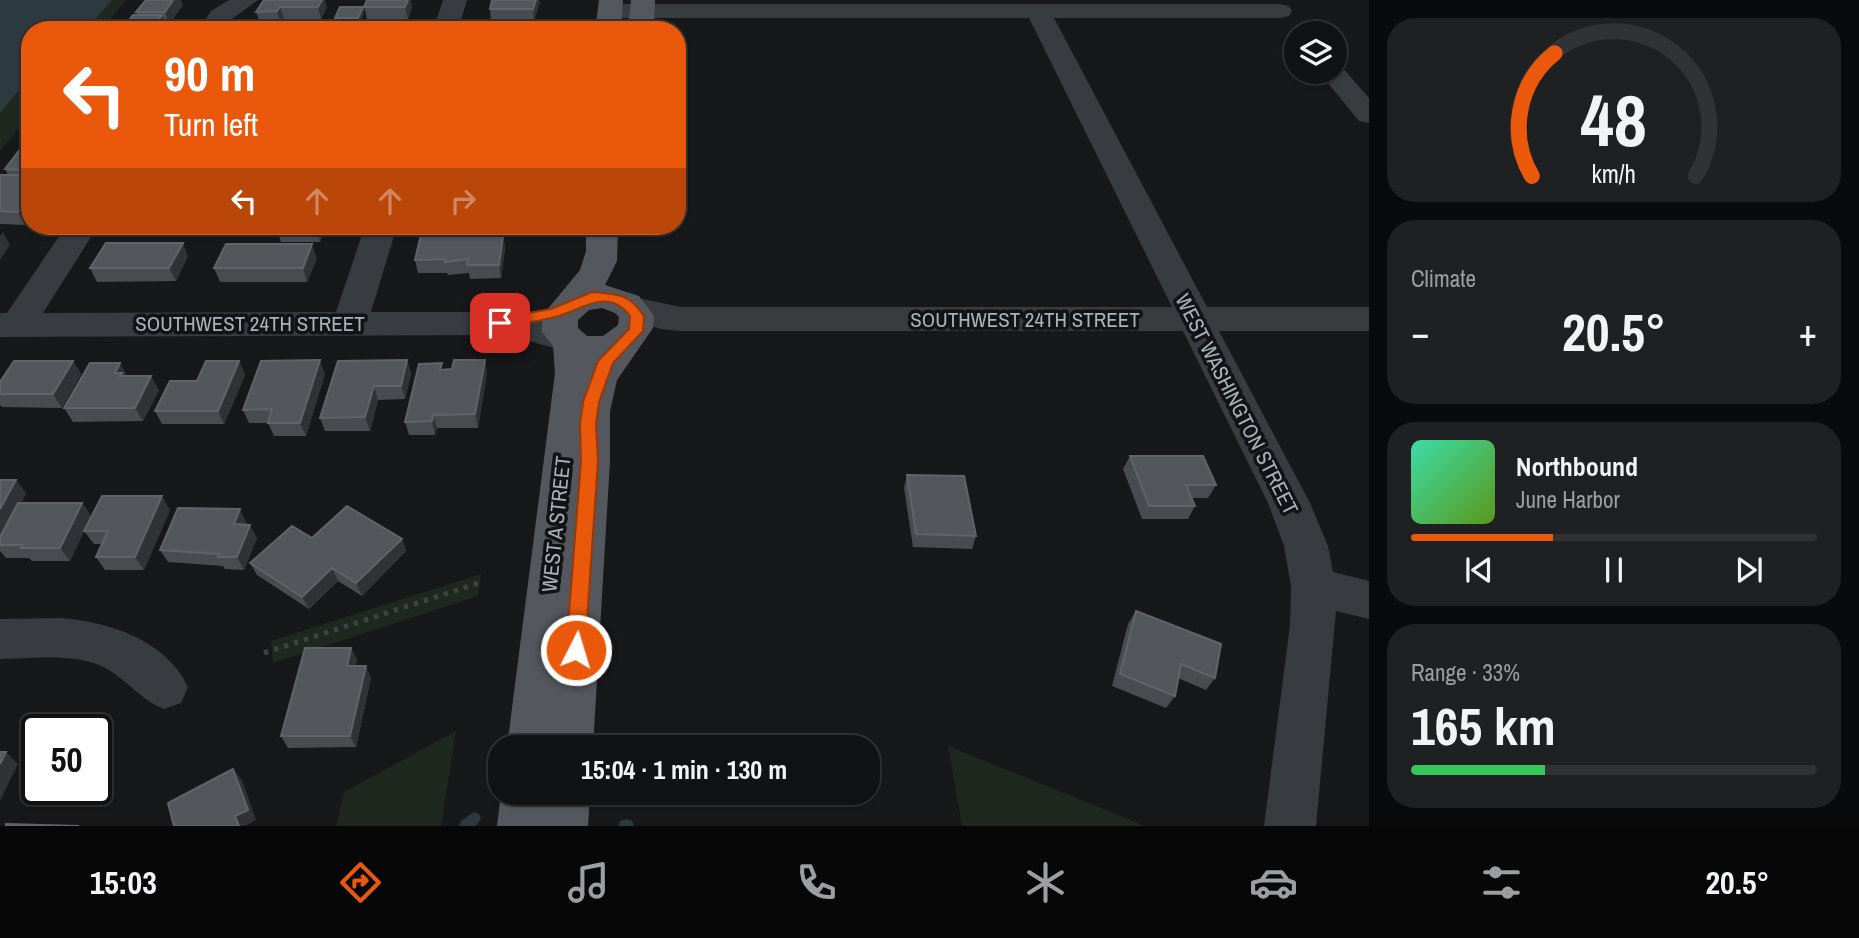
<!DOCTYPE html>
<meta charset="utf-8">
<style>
body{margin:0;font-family:"Archivo Narrow",sans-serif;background:#1e2022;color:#f1f3f6;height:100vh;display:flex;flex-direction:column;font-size:26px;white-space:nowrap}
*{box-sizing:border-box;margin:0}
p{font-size:23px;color:#9c9ea0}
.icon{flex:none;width:38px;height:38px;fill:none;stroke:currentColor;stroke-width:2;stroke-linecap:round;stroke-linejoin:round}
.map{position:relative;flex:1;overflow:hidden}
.panel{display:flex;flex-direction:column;gap:18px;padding:18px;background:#090a0b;width:490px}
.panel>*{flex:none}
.top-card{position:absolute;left:21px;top:21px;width:665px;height:214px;border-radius:28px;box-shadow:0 2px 5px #0004,0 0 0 2px #303234;background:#ea580c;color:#fff;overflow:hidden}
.buttons{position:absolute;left:1284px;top:21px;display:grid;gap:14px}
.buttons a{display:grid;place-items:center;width:63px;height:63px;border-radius:50%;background:#111214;box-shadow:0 2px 5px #0004,0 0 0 2px #303234;font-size:35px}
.speed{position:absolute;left:21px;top:714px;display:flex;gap:14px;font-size:35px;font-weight:700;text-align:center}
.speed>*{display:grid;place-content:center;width:91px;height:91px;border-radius:50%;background:#111214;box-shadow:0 2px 5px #0004,0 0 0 2px #303234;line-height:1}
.speed .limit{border:4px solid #111;border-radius:10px;background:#fff;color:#111}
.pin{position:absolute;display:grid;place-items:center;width:60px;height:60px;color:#fff;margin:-30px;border-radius:14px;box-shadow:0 4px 10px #0006}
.me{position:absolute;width:77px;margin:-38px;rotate:5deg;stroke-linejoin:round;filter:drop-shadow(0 0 5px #0008)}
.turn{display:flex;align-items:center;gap:24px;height:147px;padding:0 28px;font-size:32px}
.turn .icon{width:91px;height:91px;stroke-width:2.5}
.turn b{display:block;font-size:49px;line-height:60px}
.lanes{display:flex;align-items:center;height:66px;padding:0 28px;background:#0003;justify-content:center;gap:35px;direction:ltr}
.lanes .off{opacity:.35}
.big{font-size:52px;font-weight:800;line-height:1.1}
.panel .tile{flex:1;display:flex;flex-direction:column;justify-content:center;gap:10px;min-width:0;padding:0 24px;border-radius:28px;background:#1e2022}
.panel .dial{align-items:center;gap:0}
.dial svg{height:182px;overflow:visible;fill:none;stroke:#303234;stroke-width:7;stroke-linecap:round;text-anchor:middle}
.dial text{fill:#f1f3f6;stroke:none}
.song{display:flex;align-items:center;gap:21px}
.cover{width:84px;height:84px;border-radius:10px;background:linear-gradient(135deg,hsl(160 70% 55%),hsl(90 70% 35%))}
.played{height:7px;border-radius:4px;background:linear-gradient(90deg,#ea580c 35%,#303234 35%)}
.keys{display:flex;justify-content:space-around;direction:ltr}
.heat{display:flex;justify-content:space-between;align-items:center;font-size:38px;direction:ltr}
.charge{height:10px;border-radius:5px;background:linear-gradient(90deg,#34c759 33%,#303234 0)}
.trip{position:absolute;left:488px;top:735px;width:392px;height:70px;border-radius:28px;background:#111214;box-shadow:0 2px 5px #0004,0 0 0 2px #303234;font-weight:800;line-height:70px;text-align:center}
.tabs{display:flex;height:112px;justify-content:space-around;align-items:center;background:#070708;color:#9c9ea0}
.tabs .icon{width:49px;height:49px}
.tabs .on{color:#ea580c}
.tabs b{font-size:32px;color:#f1f3f6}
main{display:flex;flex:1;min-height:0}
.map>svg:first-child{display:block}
.green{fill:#1f281f}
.water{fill:#2c3a3f}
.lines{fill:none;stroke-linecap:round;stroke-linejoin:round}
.stream{fill:#2c3a3f;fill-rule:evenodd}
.path{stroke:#3e4246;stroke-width:5;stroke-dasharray:4.5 6;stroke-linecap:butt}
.minor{fill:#383b3f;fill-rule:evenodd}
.major{fill:#54585e;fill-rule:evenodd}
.wall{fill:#484b4f}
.shaded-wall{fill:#303235}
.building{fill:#53565b;stroke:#60646a;stroke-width:2}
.route{fill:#ea580c;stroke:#983908;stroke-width:2}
.labels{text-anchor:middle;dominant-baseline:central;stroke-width:7;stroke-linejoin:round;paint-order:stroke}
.street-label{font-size:21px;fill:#a9b1ba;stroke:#121315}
</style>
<main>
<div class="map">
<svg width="1369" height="826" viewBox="0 0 1369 826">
<rect width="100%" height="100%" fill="#17181a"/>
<path class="green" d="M 0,0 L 126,0 L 101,30 L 30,30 L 30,115 L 0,151 Z
M 481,574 L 478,596 L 273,663 L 271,641 Z
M 456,731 L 441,826 L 336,826 L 344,792 Z
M 948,746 L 1145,826 L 962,826 Z"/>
<path class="water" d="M 0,0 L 112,0 L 85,30 L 30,30 L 30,77 L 0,113 Z"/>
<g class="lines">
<path class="stream" d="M 474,812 L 479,814 L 481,819 L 476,826 L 459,826 L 461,821 Z
M 627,819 L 632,821 L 634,826 L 618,826 L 620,821 Z"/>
<path class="path" d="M 264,653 L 479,583"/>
<path class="minor" d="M 229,0 L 258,0 L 229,21 L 224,30 L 199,30 L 211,11 Z
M 443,0 L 467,0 L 458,30 L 433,30 Z
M 610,4 L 1280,4 L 1289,6 L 1292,11 L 1289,16 L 1280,18 L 1054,18 L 1207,307 L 1369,307 L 1369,331 L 1219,331 L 1310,503 L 1328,546 L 1333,572 L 1369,581 L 1369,619 L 1336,611 L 1316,826 L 1264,826 L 1290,625 L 1291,586 L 1284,546 L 1268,503 L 1183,331 L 681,331 L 661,329 L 621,317 L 616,309 L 621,301 L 633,297 L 681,307 L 1172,307 L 1029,18 L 610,18 L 601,16 L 598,11 L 601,6 Z
M 1335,65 L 1341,66 L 1369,98 L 1369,123 L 1359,121 L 1319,72 L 1335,72 Z
M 66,226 L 98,226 L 43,313 L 336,312 L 365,226 L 397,226 L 371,312 L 518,312 L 578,329 L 583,338 L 578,347 C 553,354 526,336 500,335 L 0,337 L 0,313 L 7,313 Z
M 62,618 C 110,622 167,641 188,687 L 181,703 L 164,709 C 141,700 128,681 107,669 C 78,652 32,659 0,659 L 0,619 Z"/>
<path class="major" d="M 599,0 L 623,0 L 621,30 L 595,30 Z
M 631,0 L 655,0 L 654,30 L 628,30 Z
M 586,226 L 618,226 L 617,261 L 605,285 L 639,296 L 654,316 L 653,328 L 617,380 L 610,411 L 610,461 L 593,747 L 507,747 L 555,373 L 553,346 L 542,332 L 542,316 L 580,270 L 586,251 ZM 602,308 L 615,313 L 619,317 L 618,325 L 603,336 L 587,336 L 578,328 L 578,320 L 589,310 Z
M 501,793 L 590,793 L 588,826 L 497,826 Z"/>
</g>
<path class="wall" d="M 264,0 L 327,7 L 321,19 L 284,19 L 281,24 L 278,24 L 280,30 L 259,20 L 256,12 Z
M 367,0 L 412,7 L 408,19 L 367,19 L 364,7 Z
M 540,2 L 534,21 L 491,21 L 490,9 Z
M 183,5 L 169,24 L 165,24 L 167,28 L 165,30 L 122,30 L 137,15 L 136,12 Z
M 340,7 L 363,7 L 364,13 L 361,20 L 380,20 L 381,25 L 384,25 L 384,29 L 391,30 L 345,30 L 347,24 L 336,24 L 335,18 Z
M 30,139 L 30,219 L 26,225 L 0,224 L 0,175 L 8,175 L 5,169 Z
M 278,226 L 326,226 L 320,242 L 281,242 L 276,229 Z
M 423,226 L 514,226 L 513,231 L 466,231 L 467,235 L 503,235 L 505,248 L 501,278 L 470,279 L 469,273 L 448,275 L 447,273 L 418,273 L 415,260 Z
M 188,256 L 176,281 L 97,282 L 90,268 Z
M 317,258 L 307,282 L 220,282 L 214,268 Z
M 407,360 L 411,374 L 405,399 L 378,400 L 370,431 L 325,431 L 320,418 Z
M 73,361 L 81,374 L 62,408 L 2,407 L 0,405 L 0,382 Z
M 239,361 L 245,375 L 224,424 L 162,424 L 155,411 L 197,381 Z
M 443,370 L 487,373 L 478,428 L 437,428 L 435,435 L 409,435 L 405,422 Z
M 325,374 L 306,436 L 274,436 L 268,423 L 249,423 L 243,410 Z
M 127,376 L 159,390 L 143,421 L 73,422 L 64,408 Z
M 1130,456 L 1216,485 L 1208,498 L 1192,498 L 1195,506 L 1188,519 L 1142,519 L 1123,469 Z
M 907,475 L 976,536 L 972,549 L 913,547 L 904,488 Z
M 0,480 L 26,493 L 21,503 L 82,503 L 91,516 L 70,561 L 32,561 L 29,558 L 6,558 L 0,551 Z
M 170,510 L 144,570 L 105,570 L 96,557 L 102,544 L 94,544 L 84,531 Z
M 246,522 L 246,524 L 257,538 L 244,570 L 225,569 L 223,566 L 168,562 L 160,550 Z
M 312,538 L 402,539 L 406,551 L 362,596 L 338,581 L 309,609 L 257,575 L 250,563 Z
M 1136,611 L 1215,678 L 1206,690 L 1178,678 L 1175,696 L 1166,708 L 1112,686 L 1128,624 Z
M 351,648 L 357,660 L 355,666 L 371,678 L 356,747 L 288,748 L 281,736 Z"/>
<path class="shaded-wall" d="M 173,0 L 181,0 L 183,5 L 169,24 L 165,12 Z
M 322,0 L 325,0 L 327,7 L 321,19 L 318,7 Z
M 408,0 L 411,0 L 412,7 L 408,19 L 405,7 Z
M 536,0 L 539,0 L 540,2 L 534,21 L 533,9 Z
M 280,7 L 284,19 L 281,24 L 277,11 Z
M 363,7 L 364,13 L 360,24 L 358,18 Z
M 162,15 L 167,28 L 165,30 L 151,30 Z
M 277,20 L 280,30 L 271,30 Z
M 30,180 L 30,219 L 26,225 L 18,212 L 22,190 Z
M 317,226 L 326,226 L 320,242 L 316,228 Z
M 464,226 L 465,226 L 467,237 L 462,235 Z
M 3,232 L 10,245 L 0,260 L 0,236 Z
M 503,235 L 505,248 L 501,278 L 499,265 Z
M 183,243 L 188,256 L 176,281 L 169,268 Z
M 312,244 L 317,258 L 307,282 L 303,268 Z
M 320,360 L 325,374 L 306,436 L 300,423 Z
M 407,360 L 411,374 L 405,399 L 401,386 Z
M 485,360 L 487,373 L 478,428 L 475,414 Z
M 73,361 L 81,374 L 62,408 L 53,394 Z
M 239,361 L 245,375 L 224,424 L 218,411 Z
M 120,363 L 127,376 L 122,386 L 115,373 Z
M 151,376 L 159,390 L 143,421 L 135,408 Z
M 374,386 L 378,400 L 370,431 L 365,417 Z
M 433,415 L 437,428 L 435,435 L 432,421 Z
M 16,480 L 26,493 L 0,541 L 0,509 Z
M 162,496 L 170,510 L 144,570 L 135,557 Z
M 82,503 L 91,516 L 70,561 L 60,548 Z
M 240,509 L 246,522 L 241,537 L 234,524 Z
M 250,525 L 257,538 L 244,570 L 237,557 Z
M 402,539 L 406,551 L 362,596 L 356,583 Z
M 332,568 L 338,581 L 309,609 L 302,597 Z
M 351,648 L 357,660 L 352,678 L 347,666 Z
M 366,666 L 371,678 L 356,747 L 350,736 Z
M 6,752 L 18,764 L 0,801 L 0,764 Z
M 233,769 L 242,780 L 256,820 L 245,826 L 239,826 L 235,816 Z"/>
<path class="building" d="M 146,0 L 173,0 L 165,12 L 136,12 Z
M 264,0 L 322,0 L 318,7 L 280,7 L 277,11 L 256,12 Z
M 367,0 L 408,0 L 405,7 L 364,7 Z
M 492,0 L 536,0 L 533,9 L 490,9 Z
M 340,7 L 363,7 L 358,18 L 335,18 Z
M 133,15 L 162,15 L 151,30 L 122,30 Z
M 250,20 L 277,20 L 271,30 L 243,30 Z
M 350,20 L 380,20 L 378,25 L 384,25 L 382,29 L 391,29 L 345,30 Z
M 28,139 L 30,139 L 30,171 L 5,169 Z
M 0,175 L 30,175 L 30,180 L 22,190 L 30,190 L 30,195 L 18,212 L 0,211 Z
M 278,226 L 317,226 L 316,228 L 276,229 Z
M 423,226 L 464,226 L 462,235 L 503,235 L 499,265 L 467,265 L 468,259 L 445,262 L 445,259 L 415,260 Z
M 106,243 L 183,243 L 169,268 L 90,268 Z
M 226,244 L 312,244 L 303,268 L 214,268 Z
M 320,360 L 300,423 L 268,423 L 272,409 L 243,410 L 261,361 Z
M 407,360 L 401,386 L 374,386 L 365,417 L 320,418 L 338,361 Z
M 454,360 L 485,360 L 475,414 L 433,415 L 432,421 L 405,422 L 419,364 L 442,363 L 440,370 L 452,369 Z
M 14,361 L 73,361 L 53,394 L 0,394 L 0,382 Z
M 206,361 L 239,361 L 218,411 L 155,411 L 170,381 L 197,381 Z
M 90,363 L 120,363 L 115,373 L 122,373 L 120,376 L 151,376 L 135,408 L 64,408 Z
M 1130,456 L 1203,456 L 1216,485 L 1186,485 L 1195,506 L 1149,506 Z
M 907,475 L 964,476 L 976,536 L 916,534 Z
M 0,480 L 16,480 L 0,509 Z
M 102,496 L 162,496 L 135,557 L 96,557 L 108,531 L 84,531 Z
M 18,503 L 82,503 L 60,548 L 21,548 L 23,545 L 0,545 L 0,537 Z
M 347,506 L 402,539 L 356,583 L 332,568 L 302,597 L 250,563 L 292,526 L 312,538 Z
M 178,508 L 240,509 L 234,524 L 250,525 L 237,557 L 218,557 L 219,554 L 160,550 Z
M 1136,611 L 1221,644 L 1215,678 L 1181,664 L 1175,696 L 1120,674 Z
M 305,648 L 351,648 L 347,666 L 366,666 L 350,736 L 281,736 Z
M 0,752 L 6,752 L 0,764 Z
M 233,769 L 248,810 L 235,816 L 239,826 L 174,826 L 168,803 Z
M 6,824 L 79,826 L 6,826 Z"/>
<path class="route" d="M 592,292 C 617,294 629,293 644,316 L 643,331 L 613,363 L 599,402 L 596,424 L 598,461 L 585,650 L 582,656 L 576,658 L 569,656 L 566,650 L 581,461 L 580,424 L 583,402 L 598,361 L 629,329 L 630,316 C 607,286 581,311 555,317 C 537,322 518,324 500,327 L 492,323 L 500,318 L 551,309 Z"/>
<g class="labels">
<g class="street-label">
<text x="1025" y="319">SOUTHWEST 24TH STREET</text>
<text x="250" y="323">SOUTHWEST 24TH STREET</text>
<text transform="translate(1237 404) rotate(63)">WEST WASHINGTON STREET</text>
<text transform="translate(556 524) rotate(-84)">WEST A STREET</text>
</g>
</g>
</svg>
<div class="buttons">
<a><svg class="icon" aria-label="layers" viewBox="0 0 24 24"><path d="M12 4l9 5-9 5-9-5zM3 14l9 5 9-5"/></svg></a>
</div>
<div class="speed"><div class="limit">50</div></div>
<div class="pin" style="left:500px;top:323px;background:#d93025"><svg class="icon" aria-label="arrive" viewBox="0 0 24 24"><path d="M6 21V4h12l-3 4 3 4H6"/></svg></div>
<svg class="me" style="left:576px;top:650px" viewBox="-20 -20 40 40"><circle r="17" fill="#ea580c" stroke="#fff" stroke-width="3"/><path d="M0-11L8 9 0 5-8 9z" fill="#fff"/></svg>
<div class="trip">15:04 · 1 min · 130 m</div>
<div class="top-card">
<div class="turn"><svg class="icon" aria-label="left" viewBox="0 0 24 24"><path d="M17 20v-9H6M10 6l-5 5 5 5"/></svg><div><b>90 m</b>Turn left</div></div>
<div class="lanes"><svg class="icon" aria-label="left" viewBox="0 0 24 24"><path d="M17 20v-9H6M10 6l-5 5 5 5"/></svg><svg class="icon off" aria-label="ahead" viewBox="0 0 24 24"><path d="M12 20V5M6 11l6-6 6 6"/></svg><svg class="icon off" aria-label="ahead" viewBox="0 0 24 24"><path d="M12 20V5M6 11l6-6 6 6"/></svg><svg class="icon off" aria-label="right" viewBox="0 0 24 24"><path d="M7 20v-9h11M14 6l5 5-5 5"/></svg></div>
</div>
</div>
<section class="panel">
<div class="tile dial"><svg viewBox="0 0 100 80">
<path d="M14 69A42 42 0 1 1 86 69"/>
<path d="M14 69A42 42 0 0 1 24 15" stroke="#ea580c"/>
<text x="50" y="56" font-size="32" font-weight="700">48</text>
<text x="50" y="72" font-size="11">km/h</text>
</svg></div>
<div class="tile"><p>Climate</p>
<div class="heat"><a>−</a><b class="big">20.5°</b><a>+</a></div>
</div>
<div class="tile">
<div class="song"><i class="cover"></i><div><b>Northbound</b><p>June Harbor</p></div></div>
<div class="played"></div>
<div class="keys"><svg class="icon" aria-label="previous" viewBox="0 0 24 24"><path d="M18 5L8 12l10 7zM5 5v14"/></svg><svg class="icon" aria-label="pause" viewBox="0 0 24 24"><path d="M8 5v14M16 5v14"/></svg><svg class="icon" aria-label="next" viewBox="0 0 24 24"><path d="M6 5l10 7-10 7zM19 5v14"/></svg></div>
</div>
<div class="tile"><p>Range · 33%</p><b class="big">165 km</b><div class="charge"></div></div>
</section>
</main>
<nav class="tabs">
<b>15:03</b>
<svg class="icon on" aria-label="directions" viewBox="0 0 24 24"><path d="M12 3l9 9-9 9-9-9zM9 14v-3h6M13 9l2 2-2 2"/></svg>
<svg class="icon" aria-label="music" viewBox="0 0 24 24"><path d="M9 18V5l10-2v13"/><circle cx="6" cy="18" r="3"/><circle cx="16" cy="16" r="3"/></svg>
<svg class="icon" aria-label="phone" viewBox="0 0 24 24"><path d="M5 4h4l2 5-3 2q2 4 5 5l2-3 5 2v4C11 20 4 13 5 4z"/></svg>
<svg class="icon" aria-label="climate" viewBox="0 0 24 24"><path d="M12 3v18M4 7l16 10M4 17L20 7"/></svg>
<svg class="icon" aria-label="car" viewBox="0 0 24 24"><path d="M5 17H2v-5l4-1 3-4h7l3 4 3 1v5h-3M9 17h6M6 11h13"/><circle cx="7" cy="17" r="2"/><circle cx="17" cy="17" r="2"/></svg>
<svg class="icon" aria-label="filters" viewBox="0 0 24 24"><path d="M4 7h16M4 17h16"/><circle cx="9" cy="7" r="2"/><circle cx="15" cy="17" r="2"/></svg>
<b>20.5°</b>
</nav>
